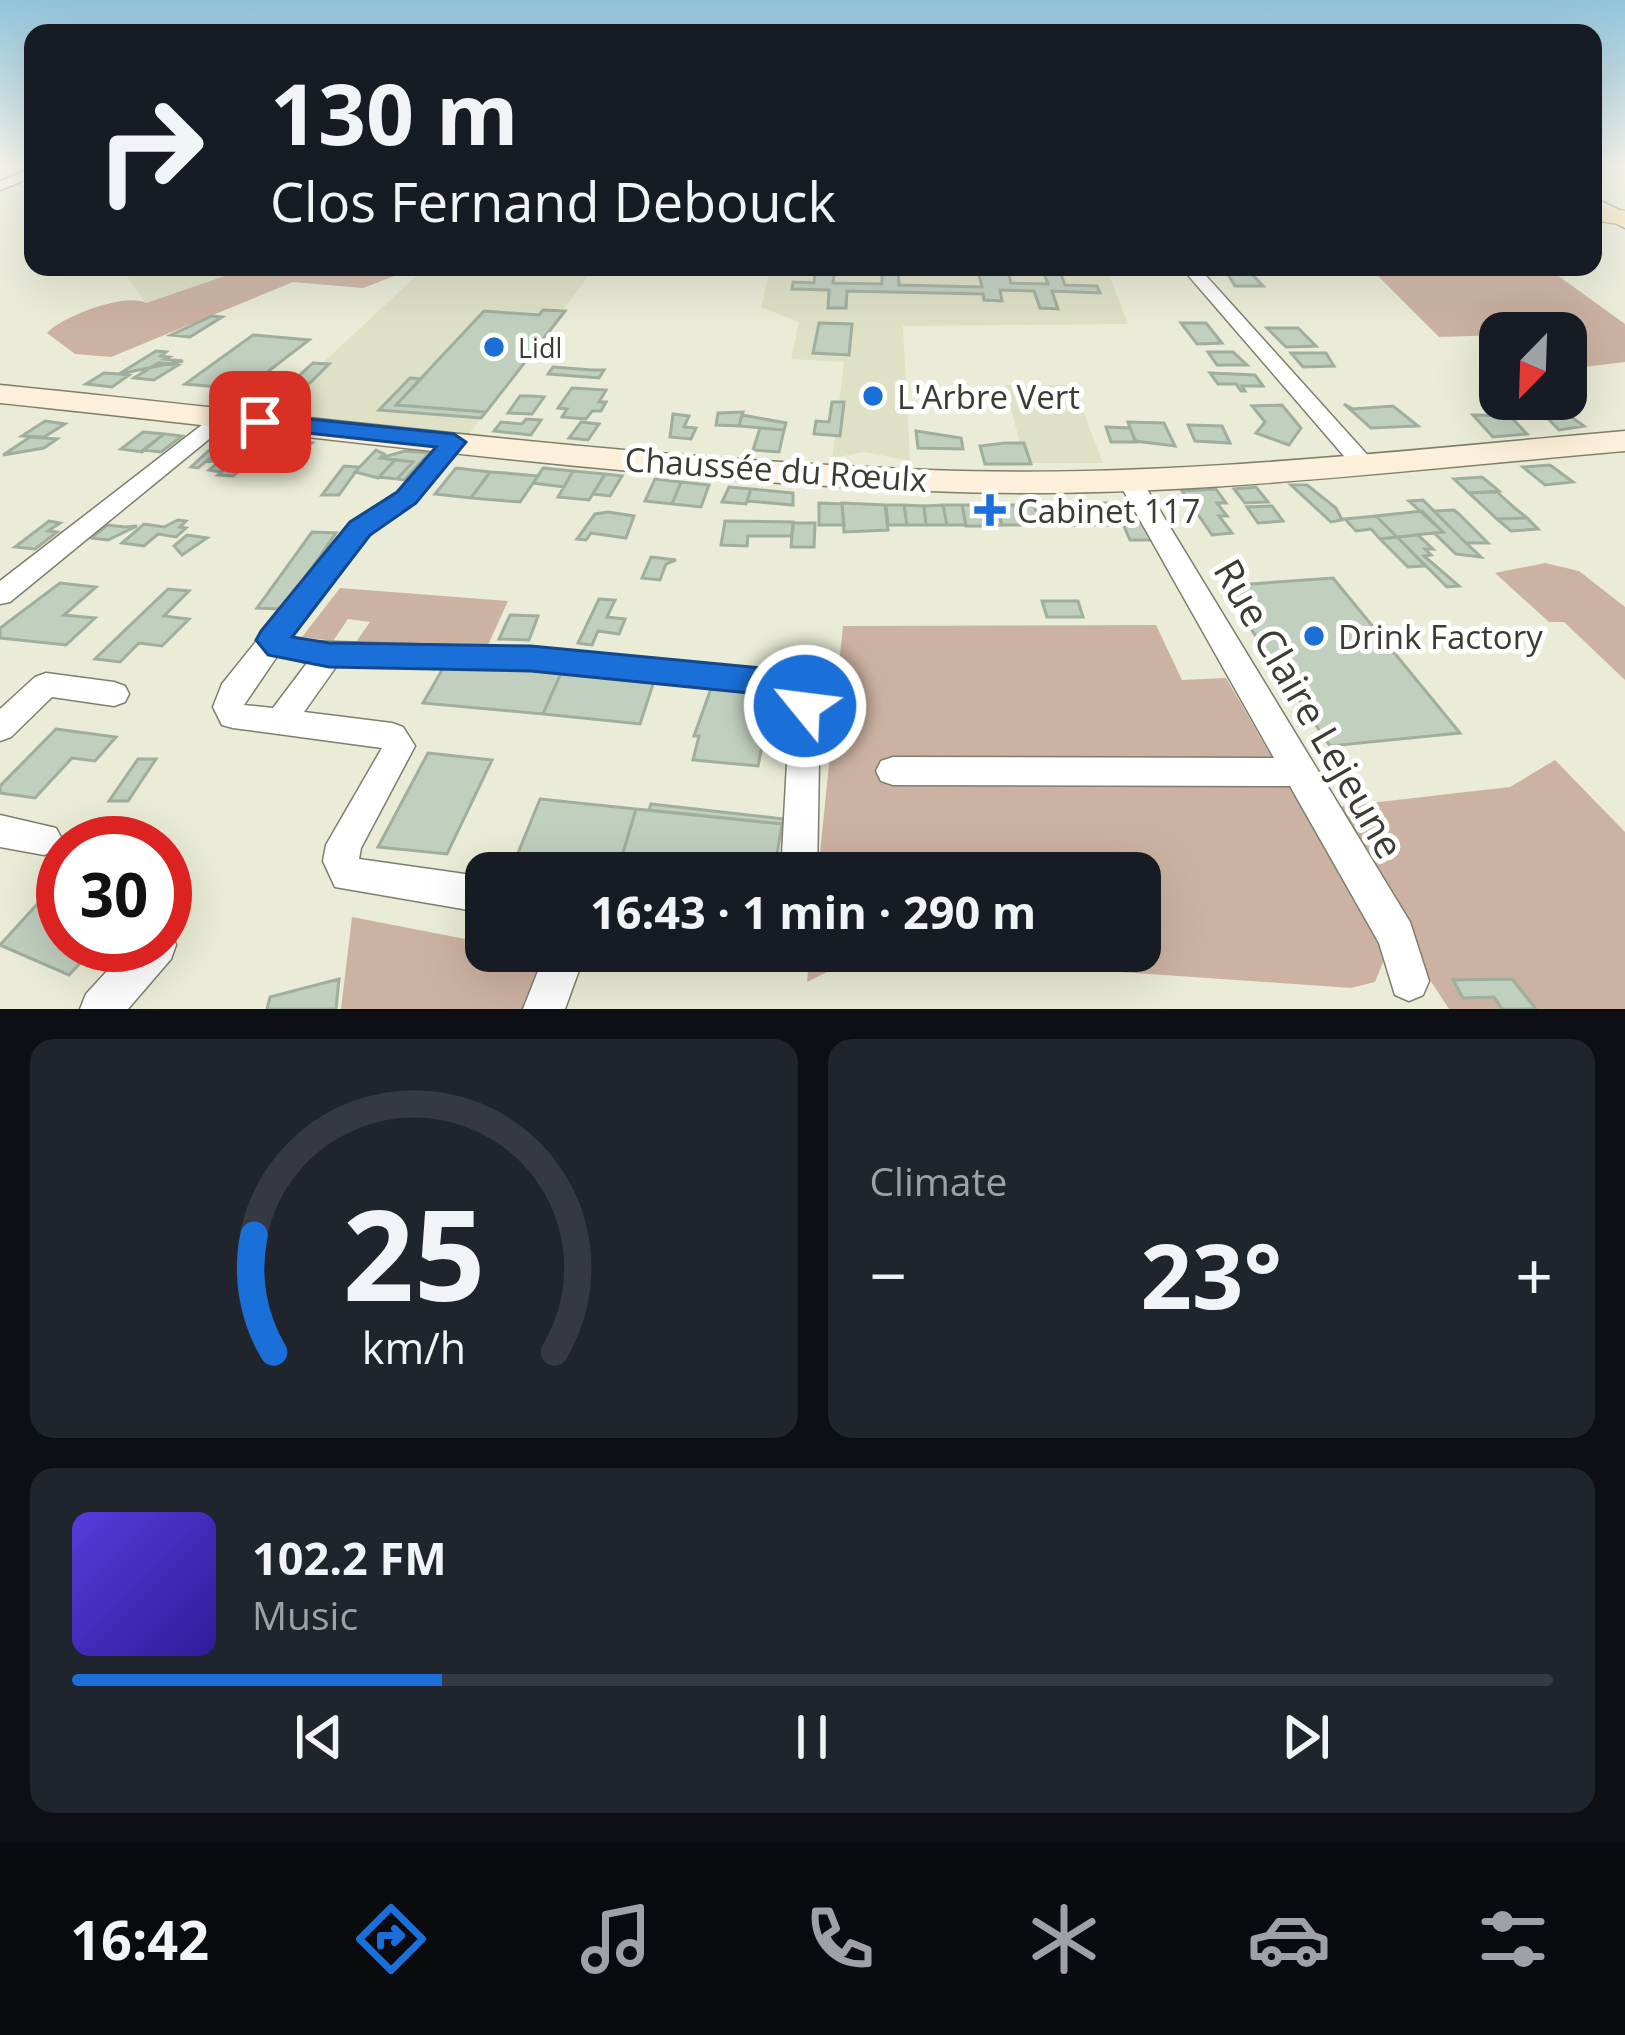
<!DOCTYPE html>
<meta charset="utf-8">
<style>
body{margin:0;font-family:"Open Sans",sans-serif;background:#20242c;color:#f1f3f6;height:100vh;display:flex;flex-direction:column;font-size:45px;white-space:nowrap}
*{box-sizing:border-box;margin:0}
p{font-size:39px;color:#9ea1a6}
.icon{flex:none;width:66px;height:66px;fill:none;stroke:currentColor;stroke-width:2;stroke-linecap:round;stroke-linejoin:round}
.map{position:relative;height:1009px;overflow:hidden}
.sheet{display:flex;flex-direction:column;gap:30px;padding:30px;background:#0d0f14;flex:1}
.sheet>*{flex:none}
.hud{position:absolute;left:24px;top:24px;width:1578px;height:252px;border-radius:24px;box-shadow:0 12px 48px #0002;background:#171b24;color:#f1f3f6;overflow:hidden}
.needle{width:78px;rotate:203deg}
.controls{position:absolute;left:1479px;top:312px;display:grid;gap:24px}
.controls a{display:grid;place-items:center;width:108px;height:108px;border-radius:24px;background:#171b24;box-shadow:0 12px 48px #0002;font-size:60px}
.speed{position:absolute;left:36px;top:816px;display:flex;gap:24px;font-size:60px;font-weight:700;text-align:center}
.speed>*{display:grid;place-content:center;width:156px;height:156px;border-radius:50%;background:#171b24;box-shadow:0 12px 48px #0002;line-height:1}
.speed .limit{border:18px solid #d22;background:#fff;color:#111}
.pin{position:absolute;display:grid;place-items:center;width:102px;height:102px;color:#fff;margin:-51px;border-radius:24px;box-shadow:0 6px 18px #0006}
.me{position:absolute;width:132px;margin:-66px;rotate:299deg;stroke-linejoin:round;filter:drop-shadow(0 0 9px #0008)}
.turn{display:flex;align-items:center;gap:42px;height:252px;padding:0 48px;font-size:54px}
.turn .icon{width:156px;height:156px;stroke-width:2.5}
.turn b{display:block;font-size:84px;line-height:102px}
.big{font-size:90px;font-weight:700;line-height:1.1}
.sheet .tile{flex:1;display:flex;flex-direction:column;justify-content:center;gap:18px;min-width:0;padding:0 42px;border-radius:24px;background:#20242c}
.sheet .dial{align-items:center;gap:0}
.dial svg{height:312px;overflow:visible;fill:none;stroke:#363941;stroke-width:7;stroke-linecap:round;text-anchor:middle}
.dial text{fill:#f1f3f6;stroke:none}
.song{display:flex;align-items:center;gap:36px}
.cover{width:144px;height:144px;border-radius:18px;background:linear-gradient(135deg,hsl(250 70% 55%),hsl(250 70% 35%))}
.played{height:12px;border-radius:6px;background:linear-gradient(90deg,#1b6fd9 25%,#363941 25%)}
.keys{display:flex;justify-content:space-around;direction:ltr}
.heat{display:flex;justify-content:space-between;align-items:center;font-size:66px;direction:ltr}
.sheet .tiles{flex:1;display:grid;gap:30px;grid-template-columns:1fr 1fr}
.tile:last-child{grid-column:span 2}
.trip{position:absolute;left:465px;top:852px;width:696px;height:120px;border-radius:24px;background:#171b24;box-shadow:0 12px 48px #0002;font-weight:700;line-height:120px;text-align:center}
.dock{display:flex;height:192px;justify-content:space-around;align-items:center;background:#090b0e;color:#9ea1a6}
.dock .icon{width:84px;height:84px}
.dock .selected{color:#1b6fd9}
.dock b{font-size:54px;color:#f1f3f6}
.map>svg:first-child{display:block}
.built{fill:#dee1c5}
.green{fill:#ccb2a2}
.building{fill:#c1cfbf;stroke:#a0ae9d;stroke-width:3}
.lines{fill:none;stroke-linecap:round;stroke-linejoin:round}
.street-casing{stroke:#7d7f6c;stroke-width:3}
.secondary-casing{stroke:#7d7f6c;stroke-width:3}
.primary-casing{stroke:#b59b67;stroke-width:3}
.street{fill:#fff;fill-rule:evenodd}
.secondary{fill:#fcf0da;fill-rule:evenodd}
.primary{fill:#fae2b5;fill-rule:evenodd}
.route{fill:#1b6fd9;stroke:#12488d;stroke-width:3}
.poi-dot{fill:#1b6fd9;stroke:#fff;stroke-width:4.5}
.labels{text-anchor:middle;dominant-baseline:central;stroke-width:10;stroke-linejoin:round;paint-order:stroke}
.far-poi-label{font-size:27px;fill:#3c3c34;stroke:#fff;text-anchor:start}
.poi-label{font-size:33px;fill:#3c3c34;stroke:#fff;text-anchor:start}
.street-label{font-size:33px;fill:#3c3c34;stroke:#fff}
.near-street-label{font-size:39px;fill:#3c3c34;stroke:#fff}
</style>
<div class="map">
<svg width="1625" height="1009" viewBox="0 0 1625 1009">
<rect width="100%" height="100%" fill="#eaecd7"/>
<path class="built" d="M 121,267 L 251,267 L 145,303 Z
M 426,267 L 594,269 L 462,443 L 260,421 Z
M 771,267 L 1106,267 L 1128,324 L 903,326 L 910,461 L 865,452 L 832,458 L 844,362 L 791,359 L 799,322 L 761,307 Z
M 1005,385 L 1073,385 L 1103,463 L 1025,463 Z"/>
<path class="green" d="M 251,267 L 418,267 L 363,288 L 293,282 L 111,357 L 75,354 L 47,333 C 62,316 127,292 146,303 Z
M 1369,267 L 1546,267 L 1625,324 L 1625,362 L 1568,369 L 1566,333 L 1439,337 Z
M 1545,563 L 1579,571 L 1625,607 L 1625,680 L 1564,622 L 1549,622 L 1495,573 Z
M 340,588 L 508,601 L 488,645 L 356,642 L 370,622 L 348,619 L 333,641 L 302,637 Z
M 1156,625 L 1182,680 L 1226,678 L 1378,940 L 1383,962 L 1375,982 L 1351,988 L 863,954 L 807,982 L 810,951 L 1140,951 L 1140,873 L 818,873 L 843,626 Z
M 1555,760 L 1625,832 L 1625,1009 L 1449,1009 L 1318,809 L 1510,787 Z
M 352,917 L 486,943 L 486,951 L 562,958 L 552,1009 L 341,1009 Z"/>
<path class="building" d="M 816,267 L 835,267 L 833,283 L 882,284 L 882,267 L 898,267 L 899,285 L 982,287 L 977,267 L 1007,267 L 1011,283 L 1048,284 L 1042,269 L 1059,269 L 1065,285 L 1097,286 L 1100,293 L 1052,291 L 1058,309 L 1040,308 L 1034,291 L 1000,290 L 1002,301 L 984,300 L 983,294 L 847,291 L 846,308 L 828,308 L 829,290 L 792,289 L 793,282 L 814,283 Z
M 1227,273 L 1251,273 L 1263,286 L 1235,286 Z
M 543,310 L 565,311 L 486,412 L 396,405 L 484,311 L 539,315 Z
M 212,316 L 222,317 L 190,337 L 171,335 Z
M 819,323 L 852,324 L 849,355 L 813,353 Z
M 1181,323 L 1206,323 L 1222,343 L 1197,344 Z
M 1267,328 L 1298,328 L 1316,346 L 1286,347 Z
M 253,335 L 309,340 L 257,380 L 241,379 L 229,388 L 185,384 Z
M 156,351 L 166,352 L 161,356 L 169,357 L 165,359 L 183,361 L 119,374 Z
M 1208,352 L 1233,352 L 1247,365 L 1217,365 Z
M 1291,353 L 1326,353 L 1334,366 L 1303,367 Z
M 158,363 L 178,365 L 154,380 L 134,378 Z
M 313,363 L 329,364 L 310,383 L 274,384 L 280,378 L 293,381 Z
M 553,367 L 592,370 L 604,370 L 599,378 L 548,374 Z
M 104,373 L 119,374 L 129,375 L 112,387 L 86,384 Z
M 1210,373 L 1255,375 L 1263,386 L 1242,386 L 1245,391 L 1241,391 L 1236,384 L 1218,384 Z
M 410,378 L 421,379 L 396,405 L 486,412 L 481,418 L 379,410 Z
M 241,379 L 257,380 L 276,382 L 263,394 L 225,391 Z
M 572,388 L 606,390 L 599,402 L 606,402 L 601,411 L 592,411 L 586,419 L 562,417 L 567,409 L 558,408 Z
M 520,396 L 532,396 L 544,397 L 532,414 L 508,413 Z
M 1546,399 L 1563,411 L 1584,426 L 1559,430 L 1530,400 Z
M 832,402 L 844,402 L 840,436 L 814,434 L 816,421 L 829,422 Z
M 1344,404 L 1353,409 L 1393,406 L 1418,426 L 1371,428 Z
M 1282,405 L 1301,428 L 1289,445 L 1256,433 L 1265,422 L 1252,406 Z
M 743,412 L 739,426 L 716,425 L 718,413 Z
M 673,414 L 689,416 L 684,427 L 696,428 L 691,439 L 670,437 Z
M 742,415 L 786,423 L 784,430 L 739,426 Z
M 1473,415 L 1510,416 L 1527,434 L 1493,437 Z
M 526,419 L 541,420 L 531,435 L 494,431 L 501,422 L 522,424 Z
M 45,421 L 65,424 L 44,437 L 22,436 Z
M 581,422 L 599,424 L 588,440 L 569,438 Z
M 1128,422 L 1164,423 L 1175,446 L 1135,441 Z
M 1188,425 L 1222,426 L 1230,443 L 1195,441 Z
M 1106,427 L 1130,428 L 1136,442 L 1111,442 Z
M 760,428 L 784,430 L 779,452 L 753,450 Z
M 916,431 L 961,438 L 963,449 L 918,448 Z
M 143,432 L 164,434 L 142,452 L 121,449 Z
M 164,434 L 182,436 L 161,452 L 143,450 Z
M 227,434 L 239,435 L 198,468 L 191,467 Z
M 239,435 L 250,436 L 219,462 L 207,461 Z
M 250,436 L 261,438 L 220,472 L 209,470 Z
M 30,437 L 57,439 L 44,448 L 3,455 Z
M 261,438 L 278,439 L 233,476 L 218,475 Z
M 300,442 L 312,443 L 284,468 L 272,467 Z
M 1005,443 L 1024,443 L 1031,464 L 985,464 L 980,446 Z
M 376,450 L 384,454 L 380,458 L 395,460 L 378,478 L 355,472 Z
M 405,451 L 429,453 L 404,480 L 397,479 L 413,462 L 380,458 Z
M 395,460 L 413,462 L 397,479 L 379,477 Z
M 1550,465 L 1573,482 L 1545,485 L 1523,467 Z
M 344,466 L 359,467 L 339,495 L 322,495 Z
M 456,468 L 490,472 L 471,498 L 435,494 Z
M 543,468 L 573,471 L 564,487 L 533,483 Z
M 573,471 L 605,474 L 589,500 L 558,497 Z
M 490,472 L 506,473 L 538,476 L 520,502 L 471,498 Z
M 605,474 L 622,476 L 610,496 L 593,494 Z
M 1482,477 L 1499,491 L 1469,493 L 1454,479 Z
M 655,479 L 681,482 L 672,504 L 645,501 Z
M 681,482 L 709,485 L 701,507 L 672,504 Z
M 1307,485 L 1336,508 L 1342,520 L 1331,522 L 1291,485 Z
M 729,487 L 751,489 L 746,504 L 722,502 Z
M 1256,487 L 1268,502 L 1245,503 L 1234,489 Z
M 751,489 L 793,493 L 793,505 L 747,501 Z
M 1216,489 L 1226,503 L 1217,503 L 1227,516 L 1219,516 L 1232,533 L 1212,535 L 1182,491 Z
M 1497,492 L 1516,509 L 1527,518 L 1497,519 L 1469,493 Z
M 1423,500 L 1466,543 L 1481,557 L 1456,554 L 1434,533 L 1443,532 L 1409,501 Z
M 819,503 L 842,504 L 844,525 L 819,525 Z
M 842,503 L 885,505 L 888,530 L 844,532 Z
M 1098,503 L 1107,525 L 1090,525 L 1081,504 Z
M 1098,503 L 1114,503 L 1124,525 L 1107,525 Z
M 1114,503 L 1134,503 L 1152,540 L 1130,540 Z
M 1049,504 L 1066,504 L 1075,525 L 1057,526 Z
M 1066,504 L 1081,504 L 1090,525 L 1075,525 Z
M 886,505 L 904,505 L 907,525 L 888,525 Z
M 904,505 L 924,506 L 926,525 L 907,525 Z
M 943,505 L 962,505 L 966,525 L 947,525 Z
M 962,505 L 979,505 L 984,526 L 966,526 Z
M 979,505 L 996,505 L 1002,525 L 984,526 Z
M 996,505 L 1014,505 L 1020,525 L 1002,525 Z
M 1014,505 L 1034,505 L 1040,524 L 1020,524 Z
M 924,506 L 943,505 L 947,525 L 926,525 Z
M 1272,506 L 1283,521 L 1258,523 L 1247,507 Z
M 1454,510 L 1459,514 L 1488,543 L 1466,543 L 1434,511 Z
M 1422,511 L 1443,532 L 1397,537 L 1376,516 Z
M 608,512 L 634,516 L 626,538 L 591,533 L 586,540 L 577,539 L 595,514 Z
M 1376,516 L 1397,537 L 1380,539 L 1371,529 L 1356,531 L 1345,519 Z
M 1527,518 L 1538,529 L 1511,531 L 1497,519 Z
M 178,520 L 186,521 L 180,527 L 186,528 L 176,537 L 158,534 L 144,546 L 122,543 L 144,524 L 164,527 Z
M 49,521 L 60,523 L 48,531 L 57,532 L 35,549 L 15,547 Z
M 725,521 L 793,522 L 793,529 L 791,536 L 748,536 L 747,546 L 721,545 Z
M 793,523 L 815,523 L 814,547 L 791,547 Z
M 107,525 L 125,527 L 137,526 L 108,540 L 91,538 Z
M 312,532 L 336,533 L 283,609 L 257,608 Z
M 187,535 L 207,538 L 182,555 L 174,546 Z
M 1418,535 L 1433,549 L 1425,549 L 1431,555 L 1424,556 L 1459,586 L 1447,587 L 1397,537 Z
M 1397,537 L 1408,548 L 1425,566 L 1408,567 L 1380,539 Z
M 651,557 L 676,560 L 666,564 L 660,580 L 642,578 Z
M 1333,578 L 1460,733 L 1330,746 L 1222,586 Z
M 60,583 L 96,587 L 64,615 L 95,618 L 66,645 L 0,638 L 0,628 Z
M 168,589 L 189,591 L 164,616 L 189,619 L 162,646 L 139,643 L 120,662 L 95,659 Z
M 599,599 L 615,600 L 607,617 L 625,619 L 619,634 L 598,631 L 592,645 L 578,643 Z
M 1042,601 L 1078,601 L 1083,617 L 1047,617 Z
M 510,615 L 538,616 L 529,640 L 499,639 Z
M 450,656 L 564,666 L 543,714 L 423,703 Z
M 564,666 L 656,675 L 640,724 L 543,714 Z
M 714,680 L 774,686 L 758,766 L 693,760 L 699,736 L 694,736 Z
M 56,729 L 116,737 L 95,761 L 72,758 L 35,798 L 0,793 L 0,786 Z
M 428,753 L 492,760 L 447,854 L 378,847 Z
M 138,759 L 156,759 L 128,801 L 109,801 Z
M 540,799 L 636,809 L 617,873 L 514,863 Z
M 651,804 L 784,819 L 782,824 L 649,810 Z
M 636,809 L 782,824 L 774,873 L 617,873 Z
M 40,901 L 63,911 L 63,945 L 97,945 L 69,975 L 0,945 Z
M 339,979 L 336,1009 L 267,1009 L 270,997 Z
M 1512,979 L 1536,1009 L 1502,1009 L 1494,997 L 1463,998 L 1453,980 Z"/>
<g class="lines">
<g class="street-casing">
<path id="street" d="M 33,168 L 33,177 L 0,190 L 0,181 Z
M 1181,267 L 1198,267 L 1372,460 L 1375,465 L 1372,470 L 1356,470 Z
M 223,412 L 230,414 L 234,418 L 230,422 L 10,602 L 0,604 L 0,581 L 216,414 Z
M 454,435 L 465,442 L 462,447 L 415,502 L 369,535 L 292,637 L 302,641 L 531,648 L 800,676 L 813,686 L 820,707 L 817,873 L 781,873 L 790,707 L 782,695 L 531,670 L 338,664 L 304,712 L 392,723 L 403,727 L 415,746 L 361,848 L 359,859 L 486,877 L 486,913 L 335,887 L 323,861 L 326,845 L 382,748 L 233,728 L 222,725 L 213,707 L 222,684 L 351,523 L 399,492 L 446,437 ZM 278,655 L 307,663 L 273,708 L 244,705 Z
M 1130,474 L 1142,481 L 1410,922 L 1429,981 L 1423,995 L 1409,1001 L 1395,995 L 1379,943 L 1290,786 L 893,785 L 881,781 L 876,771 L 881,761 L 893,757 L 1274,758 L 1118,481 Z
M 46,673 L 114,682 L 125,686 L 129,694 L 125,702 L 114,706 L 52,697 L 11,737 L 0,741 L 0,709 L 35,677 Z
M 0,815 L 56,828 L 62,839 L 56,850 L 44,855 L 0,847 Z
M 165,929 L 171,931 L 176,945 L 171,959 L 128,1009 L 80,1009 L 86,994 L 131,945 L 165,945 Z
M 546,951 L 586,951 L 565,1009 L 523,1009 Z"/>
</g>
<g class="secondary-casing">
<path id="secondary" d="M 1593,197 L 1625,213 L 1625,228 L 1593,212 Z
M 0,385 C 309,416 619,458 929,470 C 1161,479 1394,451 1625,431 L 1625,451 C 1394,471 1161,501 929,491 C 619,479 309,435 0,403 Z"/>
</g>
<g class="primary-casing">
<path id="primary" d="M 1593,206 L 1625,211 L 1625,225 L 1593,220 Z"/>
</g>
<use href="#street" class="street"/>
<use href="#secondary" class="secondary"/>
<use href="#primary" class="primary"/>
</g>
<linearGradient id="sky" x2="0" y2="1"><stop stop-color="#92c4dc"/><stop offset="0.54" stop-color="#f6f6ed"/><stop offset="1" stop-color="#f6f6ed" stop-opacity="0"/></linearGradient>
<rect width="1625" height="307" fill="url(#sky)"/>
<path class="route" d="M 260,414 L 454,434 L 466,442 L 416,503 L 370,535 L 292,637 L 329,643 L 531,646 L 772,669 L 814,684 L 822,706 L 817,716 L 792,716 L 786,702 L 769,695 L 531,671 L 329,667 L 268,655 L 256,640 L 261,631 L 350,522 L 397,492 L 436,447 L 252,427 L 248,422 Z"/>
<g class="poi-dot">
<circle cx="494" cy="347" r="12"/>
<circle cx="873" cy="396" r="12"/>
<path d="M984 492h12v12h12v12h-12v12h-12v-12h-12v-12h12z"/>
<circle cx="1314" cy="636" r="12"/>
</g>
<g class="labels">
<g class="far-poi-label">
<text x="518" y="347">Lidl</text>
</g>
<g class="poi-label">
<text x="897" y="396">L'Arbre Vert</text>
<text x="1017" y="510">Cabinet 117</text>
<text x="1338" y="636">Drink Factory</text>
</g>
<g class="street-label">
<text transform="translate(776 469) rotate(4)">Chaussée du Rœulx</text>
</g>
<g class="near-street-label">
<text transform="translate(1310 708) rotate(60)">Rue Claire Lejeune</text>
</g>
</g>
</svg>
<div class="controls">
<a><svg class="needle" viewBox="-14 -14 28 28"><path d="M0-13l5 13h-10z" fill="#e53935"/><path d="M0 13l5-13h-10z" fill="#9ea1a6"/></svg></a>
</div>
<div class="speed"><div class="limit">30</div></div>
<div class="pin" style="left:260px;top:422px;background:#d93025"><svg class="icon" aria-label="arrive" viewBox="0 0 24 24"><path d="M6 21V4h12l-3 4 3 4H6"/></svg></div>
<svg class="me" style="left:805px;top:706px" viewBox="-20 -20 40 40"><circle r="17" fill="#1b6fd9" stroke="#fff" stroke-width="3"/><path d="M0-11L8 9 0 5-8 9z" fill="#fff"/></svg>
<div class="trip">16:43 · 1 min · 290 m</div>
<div class="hud">
<div class="turn"><svg class="icon" aria-label="right" viewBox="0 0 24 24"><path d="M7 20v-9h11M14 6l5 5-5 5"/></svg><div><b>130 m</b>Clos Fernand Debouck</div></div>
</div>
</div>
<section class="sheet">
<div class="tiles">
<div class="tile dial"><svg viewBox="0 0 100 80">
<path d="M14 69A42 42 0 1 1 86 69"/>
<path d="M14 69A42 42 0 0 1 9 39" stroke="#1b6fd9"/>
<text x="50" y="56" font-size="32" font-weight="700">25</text>
<text x="50" y="72" font-size="11">km/h</text>
</svg></div>
<div class="tile"><p>Climate</p>
<div class="heat"><a>−</a><b class="big">23°</b><a>+</a></div>
</div>
<div class="tile">
<div class="song"><i class="cover"></i><div><b>102.2 FM</b><p>Music</p></div></div>
<div class="played"></div>
<div class="keys"><svg class="icon" aria-label="previous" viewBox="0 0 24 24"><path d="M18 5L8 12l10 7zM5 5v14"/></svg><svg class="icon" aria-label="pause" viewBox="0 0 24 24"><path d="M8 5v14M16 5v14"/></svg><svg class="icon" aria-label="next" viewBox="0 0 24 24"><path d="M6 5l10 7-10 7zM19 5v14"/></svg></div>
</div>
</div>
</section>
<nav class="dock">
<b>16:42</b>
<svg class="icon selected" aria-label="directions" viewBox="0 0 24 24"><path d="M12 3l9 9-9 9-9-9zM9 14v-3h6M13 9l2 2-2 2"/></svg>
<svg class="icon" aria-label="music" viewBox="0 0 24 24"><path d="M9 18V5l10-2v13"/><circle cx="6" cy="18" r="3"/><circle cx="16" cy="16" r="3"/></svg>
<svg class="icon" aria-label="phone" viewBox="0 0 24 24"><path d="M5 4h4l2 5-3 2q2 4 5 5l2-3 5 2v4C11 20 4 13 5 4z"/></svg>
<svg class="icon" aria-label="climate" viewBox="0 0 24 24"><path d="M12 3v18M4 7l16 10M4 17L20 7"/></svg>
<svg class="icon" aria-label="car" viewBox="0 0 24 24"><path d="M5 17H2v-5l4-1 3-4h7l3 4 3 1v5h-3M9 17h6M6 11h13"/><circle cx="7" cy="17" r="2"/><circle cx="17" cy="17" r="2"/></svg>
<svg class="icon" aria-label="filters" viewBox="0 0 24 24"><path d="M4 7h16M4 17h16"/><circle cx="9" cy="7" r="2"/><circle cx="15" cy="17" r="2"/></svg>
</nav>
